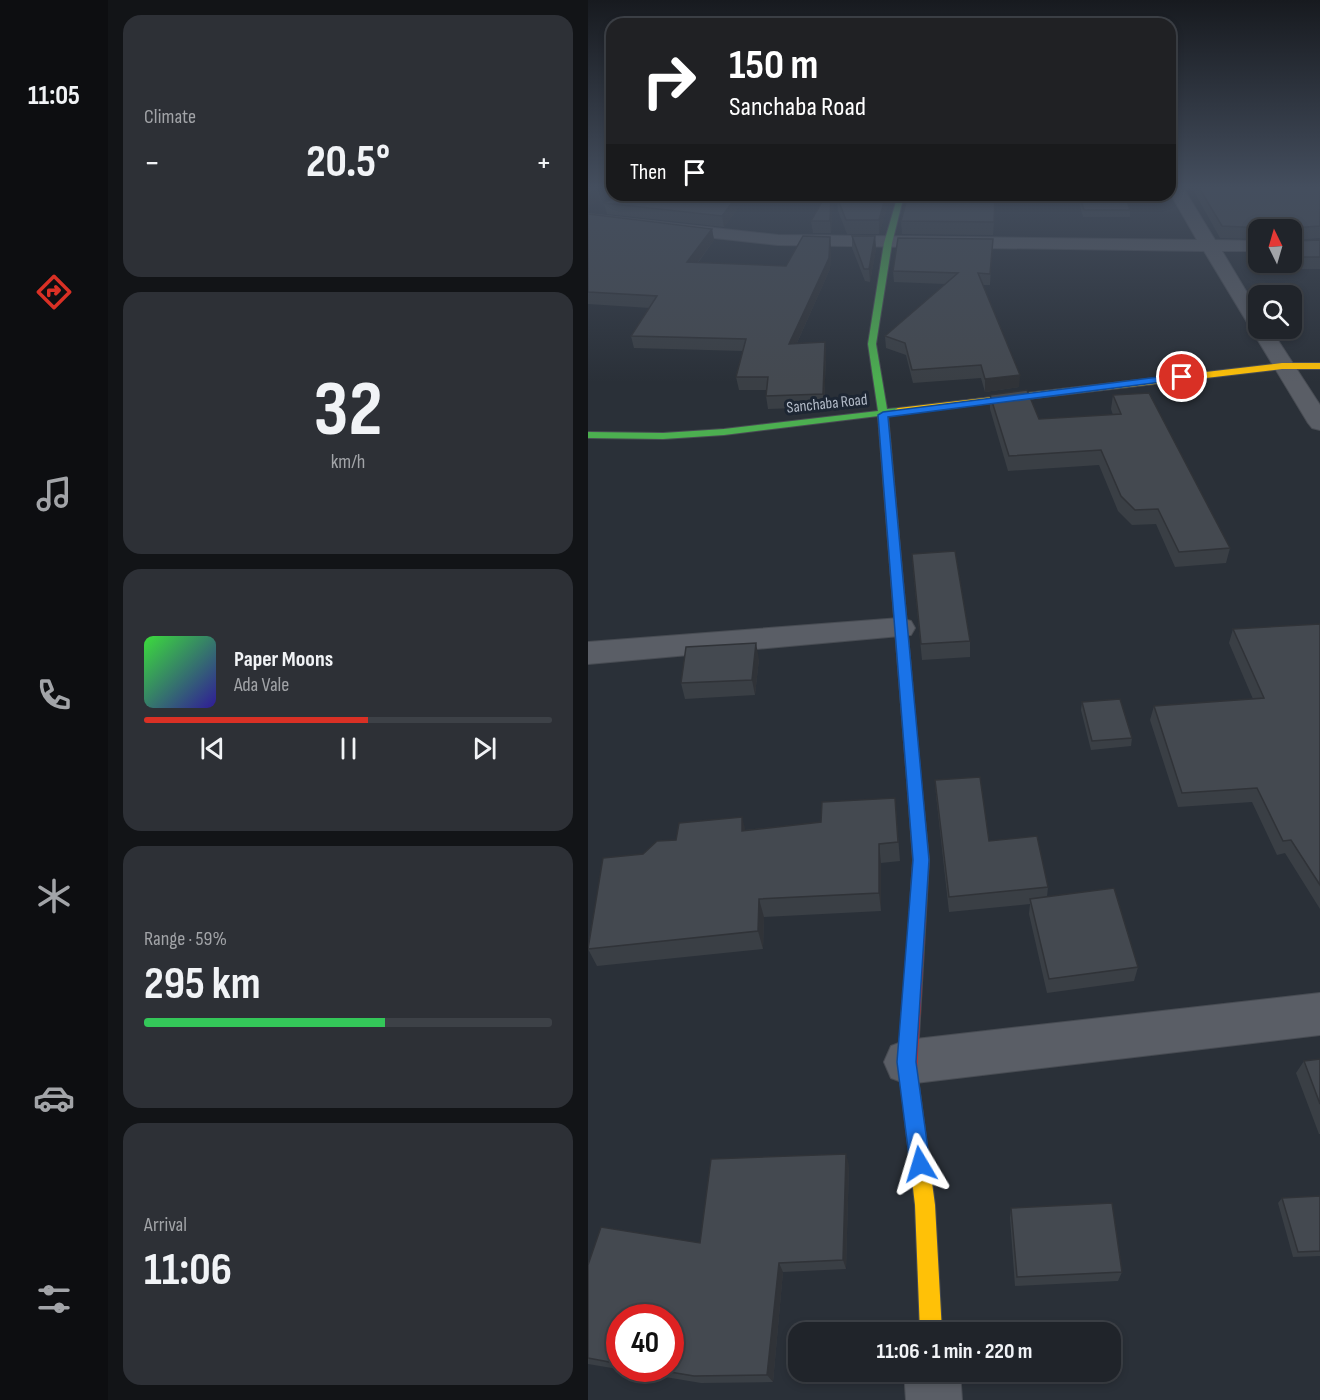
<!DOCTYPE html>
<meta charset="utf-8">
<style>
body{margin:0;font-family:"Sofia Sans Condensed",sans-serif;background:#2d3036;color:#f1f3f6;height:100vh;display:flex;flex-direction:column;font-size:22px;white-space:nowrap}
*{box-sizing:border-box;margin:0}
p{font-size:20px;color:#a2a4a8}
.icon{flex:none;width:33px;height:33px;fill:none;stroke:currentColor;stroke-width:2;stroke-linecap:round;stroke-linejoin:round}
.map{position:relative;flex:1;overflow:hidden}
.side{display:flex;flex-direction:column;gap:15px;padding:15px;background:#121417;width:480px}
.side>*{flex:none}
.guide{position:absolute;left:18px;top:18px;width:570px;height:183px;border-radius:18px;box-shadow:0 3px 9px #0003,0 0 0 2px #3d4147;background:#202124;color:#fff;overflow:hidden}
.needle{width:39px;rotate:355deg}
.fabs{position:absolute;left:660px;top:219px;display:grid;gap:12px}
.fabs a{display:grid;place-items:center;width:54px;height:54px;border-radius:12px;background:#20242a;box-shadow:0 3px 9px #0003,0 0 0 2px #3d4147;font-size:30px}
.speed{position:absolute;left:18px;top:1304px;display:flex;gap:12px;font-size:30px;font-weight:700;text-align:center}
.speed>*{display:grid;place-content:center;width:78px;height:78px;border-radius:50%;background:#20242a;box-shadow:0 3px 9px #0003,0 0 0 2px #3d4147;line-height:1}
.speed .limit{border:9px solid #d22;background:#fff;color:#111}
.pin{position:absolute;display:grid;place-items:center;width:51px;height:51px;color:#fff;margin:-26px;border:3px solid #fff;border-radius:50%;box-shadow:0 2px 6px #0007}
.me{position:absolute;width:66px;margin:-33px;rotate:353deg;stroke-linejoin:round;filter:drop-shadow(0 0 4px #0008)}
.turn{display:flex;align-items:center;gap:21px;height:126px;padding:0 24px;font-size:27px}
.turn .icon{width:78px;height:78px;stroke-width:2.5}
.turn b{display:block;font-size:42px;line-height:51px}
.then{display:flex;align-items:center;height:57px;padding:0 24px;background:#0003;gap:12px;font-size:22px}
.big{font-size:45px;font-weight:700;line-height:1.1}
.side .tile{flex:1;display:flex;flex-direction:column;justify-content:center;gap:9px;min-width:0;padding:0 21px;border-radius:18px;background:#2d3036}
.side .dial{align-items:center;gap:0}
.dial b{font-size:78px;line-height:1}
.song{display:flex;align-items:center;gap:18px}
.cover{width:72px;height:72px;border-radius:9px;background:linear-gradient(135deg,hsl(120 70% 55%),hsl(250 70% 35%))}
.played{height:6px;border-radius:3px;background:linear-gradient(90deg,#d93025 55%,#3d4147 55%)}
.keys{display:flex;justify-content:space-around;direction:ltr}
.heat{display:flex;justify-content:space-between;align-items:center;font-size:33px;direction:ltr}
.charge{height:9px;border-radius:4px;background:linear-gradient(90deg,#34c759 59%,#3d4147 0)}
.trip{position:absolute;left:200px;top:1322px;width:333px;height:60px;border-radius:18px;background:#20242a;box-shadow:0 3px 9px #0003,0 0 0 2px #3d4147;font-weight:700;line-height:60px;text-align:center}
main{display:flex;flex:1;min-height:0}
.dock{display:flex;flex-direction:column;width:108px;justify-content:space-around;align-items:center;background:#0d0e11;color:#a2a4a8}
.dock .icon{width:42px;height:42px}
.dock .on{color:#d93025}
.dock b{font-size:27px;color:#f1f3f6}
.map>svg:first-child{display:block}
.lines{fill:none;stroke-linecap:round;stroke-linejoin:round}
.street-casing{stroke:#484c53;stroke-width:2}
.fast-casing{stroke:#484c53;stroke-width:2}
.slow-casing{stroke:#484c53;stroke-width:2}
.jam-casing{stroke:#484c53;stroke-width:2}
.street{fill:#5a5e66;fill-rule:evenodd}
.fast{fill:#4caf50;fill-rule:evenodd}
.slow{fill:#ffc107;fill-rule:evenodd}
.jam{fill:#c62828;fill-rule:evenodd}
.wall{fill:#3a3f45;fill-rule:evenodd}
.shaded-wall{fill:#303338}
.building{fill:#444950;stroke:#303338;stroke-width:1.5}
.route{fill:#1a73e8;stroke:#114b97;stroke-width:1.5}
.labels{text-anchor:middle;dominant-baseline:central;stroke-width:6;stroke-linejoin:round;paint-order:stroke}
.far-street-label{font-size:16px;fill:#b4bcc9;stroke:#1d2633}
</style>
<main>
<nav class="dock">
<b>11:05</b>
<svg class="icon on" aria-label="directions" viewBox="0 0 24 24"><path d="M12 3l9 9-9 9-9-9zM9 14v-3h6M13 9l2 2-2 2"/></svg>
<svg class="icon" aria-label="music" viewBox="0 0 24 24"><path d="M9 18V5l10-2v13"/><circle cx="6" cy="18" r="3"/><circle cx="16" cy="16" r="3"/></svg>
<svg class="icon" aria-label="phone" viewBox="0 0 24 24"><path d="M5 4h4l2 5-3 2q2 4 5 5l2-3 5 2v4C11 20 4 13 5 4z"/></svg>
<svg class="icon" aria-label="climate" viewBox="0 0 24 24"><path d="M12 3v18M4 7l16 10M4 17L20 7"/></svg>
<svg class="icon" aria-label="car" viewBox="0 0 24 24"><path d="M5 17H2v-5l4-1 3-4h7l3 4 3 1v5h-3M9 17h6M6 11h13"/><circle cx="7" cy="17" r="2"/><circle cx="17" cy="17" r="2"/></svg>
<svg class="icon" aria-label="filters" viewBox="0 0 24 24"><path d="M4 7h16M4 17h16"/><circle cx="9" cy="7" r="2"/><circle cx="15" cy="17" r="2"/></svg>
</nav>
<section class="side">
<div class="tile"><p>Climate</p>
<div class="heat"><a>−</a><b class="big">20.5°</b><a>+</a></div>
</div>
<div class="tile dial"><b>32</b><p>km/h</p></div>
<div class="tile">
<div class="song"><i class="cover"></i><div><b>Paper Moons</b><p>Ada Vale</p></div></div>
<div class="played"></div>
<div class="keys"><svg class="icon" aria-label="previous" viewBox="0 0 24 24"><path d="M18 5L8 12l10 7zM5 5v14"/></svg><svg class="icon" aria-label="pause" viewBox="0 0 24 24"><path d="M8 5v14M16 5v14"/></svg><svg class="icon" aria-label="next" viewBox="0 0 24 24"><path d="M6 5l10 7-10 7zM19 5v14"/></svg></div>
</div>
<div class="tile"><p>Range · 59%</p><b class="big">295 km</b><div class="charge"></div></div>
<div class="tile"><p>Arrival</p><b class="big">11:06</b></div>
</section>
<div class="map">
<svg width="732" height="1400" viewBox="0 0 732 1400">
<rect width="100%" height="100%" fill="#2a3038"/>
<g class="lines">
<g class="street-casing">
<path id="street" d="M 582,186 L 594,186 L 627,240 L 670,241 L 670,251 L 634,251 L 670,311 L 670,328 L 682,328 L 732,405 L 732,430 L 724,428 L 720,423 L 616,251 L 190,245 L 0,224 L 0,214 L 190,235 L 609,240 L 582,193 Z
M 312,618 L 323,621 L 327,628 L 323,635 L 0,664 L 0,642 Z
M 732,993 L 732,1035 L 319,1084 L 303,1078 L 296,1062 L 303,1046 L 319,1040 Z
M 316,1371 L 372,1371 L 374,1400 L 318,1400 Z"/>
</g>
<g class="fast-casing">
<path id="fast" d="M 310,195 L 316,195 L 304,243 L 288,344 L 299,409 L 310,408 L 315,411 L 300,415 L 333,780 L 331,784 L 321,784 L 319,780 L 290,416 L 136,435 L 75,439 L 0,438 L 0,432 L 75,433 L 136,429 L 290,411 L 280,344 L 296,243 Z"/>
</g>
<g class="slow-casing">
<path id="slow" d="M 694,363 L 732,363 L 732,369 L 694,369 L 310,414 L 305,411 L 310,408 Z
M 320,1062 L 327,1065 L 329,1071 L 347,1205 L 354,1332 L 332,1332 L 327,1205 L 311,1071 L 313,1065 Z"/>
</g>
<g class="jam-casing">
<path id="jam" d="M 326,774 L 331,776 L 333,780 L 341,860 L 329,1071 L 327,1077 L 320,1080 L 313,1077 L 311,1071 L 325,860 L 319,780 L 321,776 Z"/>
</g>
<use href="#street" class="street"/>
<use href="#fast" class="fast"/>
<use href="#slow" class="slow"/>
<use href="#jam" class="jam"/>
</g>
<path class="wall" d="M 603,186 L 732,186 L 732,238 L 707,240 L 707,241 L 732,240 L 732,269 L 672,269 L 662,253 L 665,242 L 670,241 L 670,262 L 704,262 L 704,230 L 670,230 L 670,239 L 632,238 Z
M 31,195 L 160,195 L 136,227 L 19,214 L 16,203 Z
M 238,195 L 245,195 L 243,233 L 225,233 L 223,221 Z
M 250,195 L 303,195 L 291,234 L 259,234 L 250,211 L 249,197 Z
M 408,195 L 405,235 L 314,234 L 313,221 Z
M 489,195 L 537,195 L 542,210 L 542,217 L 495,217 Z
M 0,214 L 124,229 L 126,240 L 110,263 L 198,266 L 243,248 L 242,269 L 209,343 L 237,342 L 238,355 L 236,407 L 180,409 L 178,396 L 179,390 L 151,390 L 148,377 L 155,351 L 46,348 L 43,336 L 62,308 L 0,304 Z
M 264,236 L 287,236 L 288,249 L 282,282 L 277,281 L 264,248 Z
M 404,250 L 402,285 L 394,285 L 431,387 L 397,392 L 393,378 L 325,383 L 318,355 L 298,348 L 297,336 L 357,284 L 306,282 L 305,271 Z
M 402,395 L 451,419 L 525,415 L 523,409 L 525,395 L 642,548 L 638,563 L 587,567 L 568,524 L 544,525 L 530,511 L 511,465 L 420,471 L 402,409 Z
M 324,554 L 382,641 L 382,657 L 334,660 L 325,569 Z
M 732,624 L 732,909 L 697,853 L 689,855 L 664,802 L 590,807 L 562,720 L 566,706 L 665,699 L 641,643 L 645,629 Z
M 171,659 L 167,695 L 97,699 L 93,683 Z
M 494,702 L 544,738 L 543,746 L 503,750 L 493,710 Z
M 347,780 L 401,841 L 460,887 L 459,897 L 550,967 L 546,981 L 459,993 L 441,914 L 442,904 L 361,912 L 348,795 Z
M 307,798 L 312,861 L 293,863 L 293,911 L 176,917 L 175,949 L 9,966 L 0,949 L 55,854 L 88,840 L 157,830 L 233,822 Z
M 732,1059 L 732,1134 L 731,1134 L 708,1073 L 716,1061 Z
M 261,1165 L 258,1269 L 195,1272 L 185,1382 L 113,1383 L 0,1364 L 0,1265 L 112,1243 ZM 32,1317 L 82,1368 L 32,1368 Z
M 732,1196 L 732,1256 L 705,1257 L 690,1203 L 694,1198 Z
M 423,1208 L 534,1272 L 530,1281 L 427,1286 L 422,1218 Z"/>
<path class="shaded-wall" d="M 17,186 L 24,186 L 24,195 L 0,206 L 0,193 Z
M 150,195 L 160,195 L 136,227 L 134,216 Z
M 243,195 L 245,195 L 245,198 L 243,233 L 242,221 Z
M 298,195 L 303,195 L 291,234 L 291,220 Z
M 124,229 L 126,240 L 101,274 L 99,262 Z
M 287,236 L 288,249 L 282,282 L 281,269 Z
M 242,237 L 243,248 L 242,269 L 203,356 L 201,344 Z
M 237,342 L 238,355 L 236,407 L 235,394 Z
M 432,375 L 431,387 L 397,392 L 397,379 Z
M 168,643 L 171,659 L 167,695 L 164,680 Z
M 154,817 L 159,836 L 154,831 Z
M 291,844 L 293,863 L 293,911 L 291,893 Z
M 171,899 L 176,917 L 175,949 L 170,931 Z
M 258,1154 L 261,1165 L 258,1269 L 255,1260 Z
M 191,1263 L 195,1272 L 185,1382 L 179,1375 Z"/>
<path class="building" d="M 0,186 L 17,186 L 0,193 Z
M 610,186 L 732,186 L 732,226 L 705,228 L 707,241 L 732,240 L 732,257 L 704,257 L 704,230 L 674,230 L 674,228 L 634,226 Z
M 31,195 L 150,195 L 134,216 L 16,203 Z
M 238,195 L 243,195 L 242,221 L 223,221 Z
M 250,195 L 298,195 L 291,220 L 258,220 L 249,197 Z
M 320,195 L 407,195 L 406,222 L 313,221 Z
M 491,195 L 537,195 L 542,210 L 496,210 Z
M 0,214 L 124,229 L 99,262 L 198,266 L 215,236 L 242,237 L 241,258 L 201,344 L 237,342 L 235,394 L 178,396 L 180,377 L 148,377 L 158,339 L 43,336 L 69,296 L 0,292 Z
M 264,236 L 287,236 L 281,269 L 276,269 Z
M 310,238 L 405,239 L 402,274 L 390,273 L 432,375 L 397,379 L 393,365 L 324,370 L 317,343 L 297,336 L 370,273 L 305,271 Z
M 670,241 L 670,250 L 665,242 Z
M 439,390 L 451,419 L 533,414 L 525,395 L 561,393 L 642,548 L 591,552 L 570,509 L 547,510 L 533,496 L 513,450 L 421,456 L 402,395 Z
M 367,551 L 382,641 L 333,644 L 324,554 Z
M 732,624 L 732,885 L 703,840 L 695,841 L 669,788 L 594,793 L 566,706 L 676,698 L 645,629 Z
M 168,643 L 164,680 L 93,683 L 98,647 Z
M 532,699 L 544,738 L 504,741 L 494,702 Z
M 392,777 L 401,841 L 449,836 L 460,887 L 361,897 L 347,780 Z
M 307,798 L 310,842 L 291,844 L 291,893 L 171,899 L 170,931 L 0,949 L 15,858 L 55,854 L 69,841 L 88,840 L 91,823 L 154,817 L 154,831 L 233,822 L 234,802 Z
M 526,888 L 550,967 L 461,979 L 442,899 Z
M 732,1059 L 732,1104 L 716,1061 Z
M 258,1154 L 255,1260 L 191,1263 L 179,1375 L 106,1376 L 58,1368 L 82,1368 L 82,1317 L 32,1317 L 32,1364 L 0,1358 L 0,1265 L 13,1227 L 112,1243 L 123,1159 Z
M 732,1196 L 732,1251 L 710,1252 L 694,1198 Z
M 524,1203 L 534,1272 L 429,1277 L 423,1208 Z"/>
<linearGradient id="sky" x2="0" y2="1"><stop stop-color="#171a1f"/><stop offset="0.49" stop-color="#444e5e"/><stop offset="1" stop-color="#444e5e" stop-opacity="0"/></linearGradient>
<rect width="732" height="382" fill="url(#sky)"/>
<path class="route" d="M 594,374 L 598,377 L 597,379 L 300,417 L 341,860 L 328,1062 L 342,1164 L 339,1171 L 332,1174 L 325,1171 L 322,1164 L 309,1062 L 325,860 L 290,415 L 295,412 Z"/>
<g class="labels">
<g class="far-street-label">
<text transform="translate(239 404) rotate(-6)">Sanchaba Road</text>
</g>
</g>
</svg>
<div class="fabs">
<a><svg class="needle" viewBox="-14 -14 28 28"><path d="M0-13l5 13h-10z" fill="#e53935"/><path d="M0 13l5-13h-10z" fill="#a2a4a8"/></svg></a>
<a><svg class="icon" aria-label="search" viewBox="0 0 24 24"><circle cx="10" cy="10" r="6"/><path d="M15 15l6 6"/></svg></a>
</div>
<div class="speed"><div class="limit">40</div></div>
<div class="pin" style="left:594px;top:377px;background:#d93025"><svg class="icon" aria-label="arrive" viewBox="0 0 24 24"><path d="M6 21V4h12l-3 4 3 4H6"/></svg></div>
<svg class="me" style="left:332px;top:1164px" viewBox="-20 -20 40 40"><path d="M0-17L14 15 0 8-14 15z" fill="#1a73e8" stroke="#fff" stroke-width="4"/></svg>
<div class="trip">11:06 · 1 min · 220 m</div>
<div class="guide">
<div class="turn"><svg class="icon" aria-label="right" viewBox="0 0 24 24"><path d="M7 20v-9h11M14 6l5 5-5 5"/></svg><div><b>150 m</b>Sanchaba Road</div></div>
<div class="then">Then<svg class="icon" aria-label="arrive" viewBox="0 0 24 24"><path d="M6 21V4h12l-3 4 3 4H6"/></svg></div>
</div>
</div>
</main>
